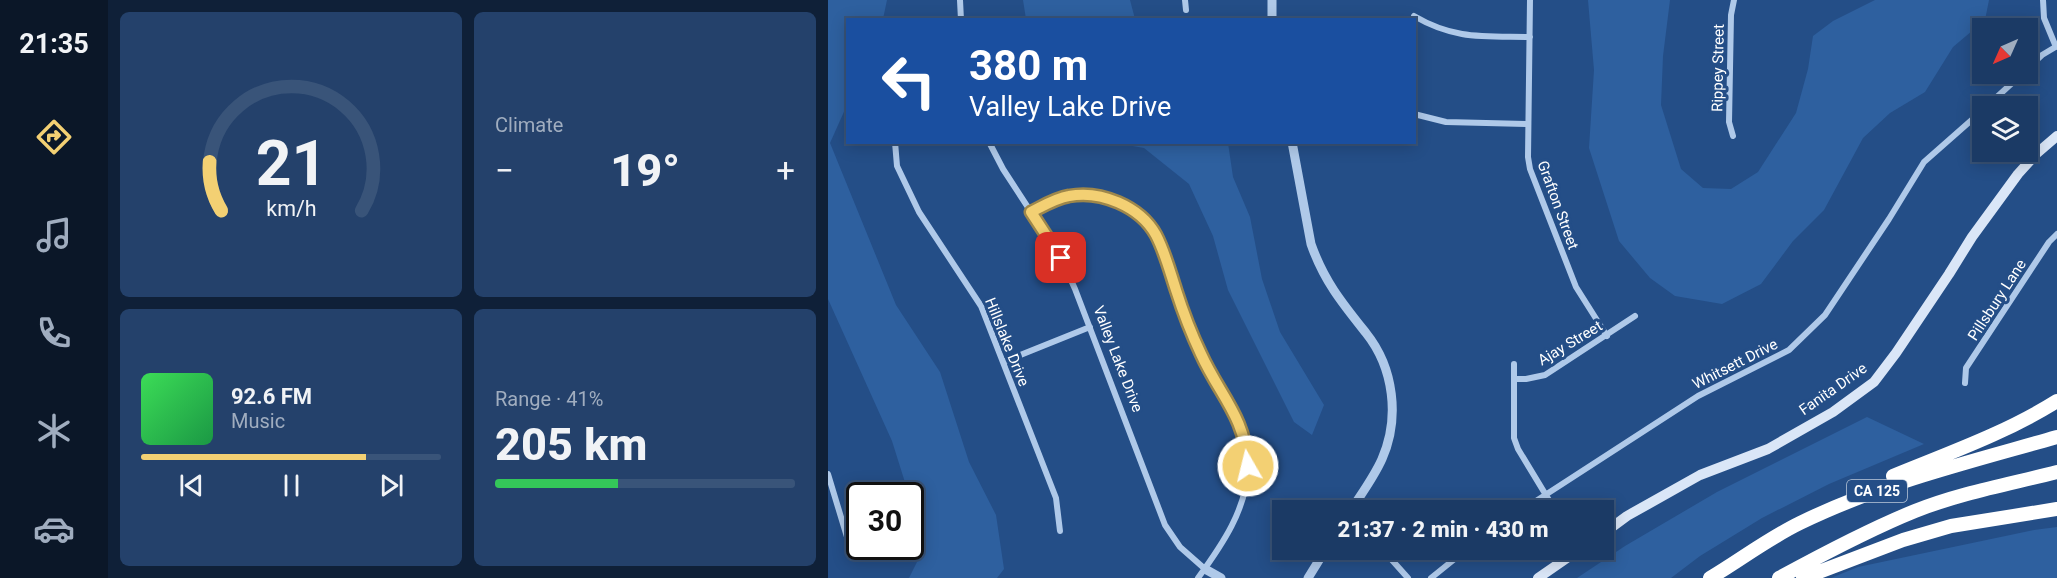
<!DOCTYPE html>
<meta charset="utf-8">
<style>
body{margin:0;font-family:Roboto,sans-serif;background:#24416b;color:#f1f3f6;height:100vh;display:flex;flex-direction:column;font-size:22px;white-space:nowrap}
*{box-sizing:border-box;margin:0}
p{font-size:20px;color:#a0adbf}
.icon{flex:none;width:33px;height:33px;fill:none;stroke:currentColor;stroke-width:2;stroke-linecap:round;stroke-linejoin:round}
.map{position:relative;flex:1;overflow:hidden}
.drawer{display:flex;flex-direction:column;gap:12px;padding:12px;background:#0f2038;width:720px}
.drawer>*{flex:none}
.banner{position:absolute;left:18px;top:18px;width:570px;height:126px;border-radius:0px;box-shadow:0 3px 15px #0003,0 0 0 2px #395479;background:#1a4fa0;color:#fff;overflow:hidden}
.needle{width:39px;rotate:225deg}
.tools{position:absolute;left:1144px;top:18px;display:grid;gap:12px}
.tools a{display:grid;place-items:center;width:66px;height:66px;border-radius:0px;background:#1b3a65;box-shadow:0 3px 15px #0003,0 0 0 2px #395479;font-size:30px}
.speed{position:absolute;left:18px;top:482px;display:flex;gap:12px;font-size:30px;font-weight:700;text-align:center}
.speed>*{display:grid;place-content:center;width:78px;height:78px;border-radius:50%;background:#1b3a65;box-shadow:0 3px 15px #0003,0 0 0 2px #395479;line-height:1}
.speed .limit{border:3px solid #111;border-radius:9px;background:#fff;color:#111}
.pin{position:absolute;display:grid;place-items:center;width:51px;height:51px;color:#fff;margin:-26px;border-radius:12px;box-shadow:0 3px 9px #0006}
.me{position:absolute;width:66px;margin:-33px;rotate:352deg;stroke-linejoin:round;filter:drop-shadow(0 0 4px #0008)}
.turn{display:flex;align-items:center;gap:21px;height:126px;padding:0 24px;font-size:27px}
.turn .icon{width:78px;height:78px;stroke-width:2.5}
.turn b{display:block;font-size:42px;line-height:51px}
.big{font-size:45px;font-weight:800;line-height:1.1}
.drawer .card{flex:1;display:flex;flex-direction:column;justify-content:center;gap:9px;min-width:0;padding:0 21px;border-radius:9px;background:#24416b}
.drawer .dial{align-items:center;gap:0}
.dial svg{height:156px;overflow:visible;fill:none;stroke:#395479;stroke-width:7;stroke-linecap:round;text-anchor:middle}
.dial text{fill:#f1f3f6;stroke:none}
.song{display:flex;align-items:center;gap:18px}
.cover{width:72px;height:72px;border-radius:9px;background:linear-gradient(135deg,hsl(130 70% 55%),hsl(140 70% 35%))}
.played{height:6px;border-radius:3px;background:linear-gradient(90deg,#f3d073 75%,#395479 75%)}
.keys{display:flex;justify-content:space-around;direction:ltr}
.heat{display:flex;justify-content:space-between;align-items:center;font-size:33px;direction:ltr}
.charge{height:9px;border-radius:4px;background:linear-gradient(90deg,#34c759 41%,#395479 0)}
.drawer .tiles{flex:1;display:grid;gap:12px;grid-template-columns:repeat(2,1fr)}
.trip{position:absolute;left:444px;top:500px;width:342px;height:60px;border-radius:0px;background:#1b3a65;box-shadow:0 3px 15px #0003,0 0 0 2px #395479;font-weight:800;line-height:60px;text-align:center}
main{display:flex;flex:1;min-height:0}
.tabs{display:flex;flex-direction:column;width:108px;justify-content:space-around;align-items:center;background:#0b1728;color:#a0adbf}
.tabs .icon{width:42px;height:42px}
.tabs .selected{color:#f3d073}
.tabs b{font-size:27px;color:#f1f3f6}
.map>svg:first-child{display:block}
.green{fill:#2e609f}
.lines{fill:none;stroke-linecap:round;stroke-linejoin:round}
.minor{stroke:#afc9e9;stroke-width:6}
.tertiary{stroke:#afc9e9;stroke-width:9}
.secondary{stroke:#dae6f7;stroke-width:10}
.motorway{stroke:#fff;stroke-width:14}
.route-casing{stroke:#9e874b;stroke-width:15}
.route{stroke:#f3d073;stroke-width:10}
.labels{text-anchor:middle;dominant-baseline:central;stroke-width:6;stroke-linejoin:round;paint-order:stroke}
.shield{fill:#244e87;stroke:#bdcadb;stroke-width:1.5}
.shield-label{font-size:14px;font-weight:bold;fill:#fff}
.street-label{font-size:15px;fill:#fff;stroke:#244e87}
</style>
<main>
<nav class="tabs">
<b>21:35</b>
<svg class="icon selected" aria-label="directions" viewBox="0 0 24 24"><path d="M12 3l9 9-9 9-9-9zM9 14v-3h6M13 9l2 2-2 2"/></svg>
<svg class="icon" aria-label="music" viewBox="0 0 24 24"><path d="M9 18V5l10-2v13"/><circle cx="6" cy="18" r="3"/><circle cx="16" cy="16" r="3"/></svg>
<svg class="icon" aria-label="phone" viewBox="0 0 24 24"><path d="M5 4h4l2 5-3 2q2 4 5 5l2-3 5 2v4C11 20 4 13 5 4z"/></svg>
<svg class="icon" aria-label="climate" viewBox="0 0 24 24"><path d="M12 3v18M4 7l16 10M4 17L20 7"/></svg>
<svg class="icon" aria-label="car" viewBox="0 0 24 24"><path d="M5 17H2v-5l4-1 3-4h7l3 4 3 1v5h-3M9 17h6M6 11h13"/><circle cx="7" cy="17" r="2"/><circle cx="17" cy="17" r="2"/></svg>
</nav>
<section class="drawer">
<div class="tiles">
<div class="card dial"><svg viewBox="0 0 100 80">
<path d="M14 69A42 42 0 1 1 86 69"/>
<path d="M14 69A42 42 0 0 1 8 44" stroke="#f3d073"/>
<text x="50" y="56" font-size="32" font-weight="700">21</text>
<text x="50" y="72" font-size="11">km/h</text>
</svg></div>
<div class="card"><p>Climate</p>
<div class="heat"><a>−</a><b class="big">19°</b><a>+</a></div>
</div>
<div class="card">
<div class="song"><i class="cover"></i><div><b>92.6 FM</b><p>Music</p></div></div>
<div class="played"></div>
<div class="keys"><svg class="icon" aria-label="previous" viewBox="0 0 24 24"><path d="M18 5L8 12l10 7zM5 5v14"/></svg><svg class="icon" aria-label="pause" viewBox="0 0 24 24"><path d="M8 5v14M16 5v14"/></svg><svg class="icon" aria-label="next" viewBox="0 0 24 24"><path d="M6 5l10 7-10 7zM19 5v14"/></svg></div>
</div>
<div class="card"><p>Range · 41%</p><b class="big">205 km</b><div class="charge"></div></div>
</div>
</section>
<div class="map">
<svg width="1229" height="578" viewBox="0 0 1229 578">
<rect width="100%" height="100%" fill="#244e87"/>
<path class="green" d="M 0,0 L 59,0 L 55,19 L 20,20 L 19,105 L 2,143 L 68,305 L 112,372 L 141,462 L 168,515 L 176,569 L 169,578 L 81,578 L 97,546 L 64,441 L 0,299 Z
M 195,0 L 302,0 L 307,19 L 198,19 Z
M 760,0 L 842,0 L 835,56 L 833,105 L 853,169 L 875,188 L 903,189 L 930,172 L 968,113 L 980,69 L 985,36 L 1005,21 L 1047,0 L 1161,0 L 1157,20 L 1125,47 L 1097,92 L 1062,113 L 1035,138 L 996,210 L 965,241 L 933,284 L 894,304 L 847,296 L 822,278 L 791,241 L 761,148 L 766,70 Z
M 287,143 L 400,143 L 405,177 L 422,217 L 434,279 L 452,332 L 496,405 L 484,435 L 466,422 L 400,290 L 385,236 L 361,184 L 316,148 Z
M 1039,417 L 1096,444 L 1001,484 L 934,518 L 872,556 L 843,578 L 749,578 L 797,546 L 889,492 Z
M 1229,527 L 1229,578 L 1003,578 L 1030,567 L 1206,530 Z"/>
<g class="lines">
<path class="minor" d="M 132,0 L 133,20
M 357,0 L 358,10
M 702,0 L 700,157 L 702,169 L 748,287 L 779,336
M 1215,0 L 1216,18 L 1228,47
M 586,16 C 627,40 656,36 702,37
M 1200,68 L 1214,55 L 1229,46
M 1159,106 L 1194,74
M 586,114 L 618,122 L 700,124
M 905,136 L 901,122 L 903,15 L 906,0
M 67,142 L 69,166 L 91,212 L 153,306 L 228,498 L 232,531
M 161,142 L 175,169 L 233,258 L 247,289 L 337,525 L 352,547 L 377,569
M 203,211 C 215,206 228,198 241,196 C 273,190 312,206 328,235 C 337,251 341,269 347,287 C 354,310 362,333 373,355 C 391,393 420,422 420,467 C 419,509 394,545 370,578
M 175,362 L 262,327
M 686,364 L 686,438 L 690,449 L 727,510
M 686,379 L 698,379 L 717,375 L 807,316
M 1137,383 L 1138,368 L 1221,242 L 1229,234
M 0,474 L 19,537 L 29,551
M 694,510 L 870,396 L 961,350 L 997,315 L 1061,219 L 1096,162 L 1155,110
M 554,549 L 580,578
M 603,578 L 639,549"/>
<path class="tertiary" d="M 444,20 L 444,0
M 464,142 L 483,244 C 496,281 514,303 538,333 C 566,368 572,418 554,459 C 546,477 534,493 523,510
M 377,569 L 393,578
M 480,578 L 498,549"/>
<path class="secondary" d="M 776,533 L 799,516 L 872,475 L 940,449 L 1005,412 L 1046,382 L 1068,353 L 1121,274 L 1144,237 L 1190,174 L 1208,154 L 1229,136
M 710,578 L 752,549"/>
<path class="motorway" d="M 1065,476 C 1121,453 1178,433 1229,401
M 882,578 C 912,560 941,538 972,523 C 1054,483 1142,462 1229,437
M 951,578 C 995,554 1040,530 1087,511 C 1132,493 1182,484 1229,472
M 975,578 L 1075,540 L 1123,526 L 1229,509"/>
</g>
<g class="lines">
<g class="route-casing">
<path id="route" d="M 233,258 L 203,212 C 215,206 228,198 241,196 C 272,190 312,206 328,235 C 337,252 342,272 348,290 C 355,312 363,333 373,354 C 392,396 417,416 420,466"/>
</g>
<use href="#route" class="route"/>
</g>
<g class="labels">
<rect class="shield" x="1019" y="480" width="60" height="22" rx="4.5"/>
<g class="shield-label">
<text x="1049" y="491">CA 125</text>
</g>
<g class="street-label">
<text transform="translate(890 68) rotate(-89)">Rippey Street</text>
<text transform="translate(730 205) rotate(70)">Grafton Street</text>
<text transform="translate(1169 300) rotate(-57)">Pillsbury Lane</text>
<text transform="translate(179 342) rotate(68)">Hillslake Drive</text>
<text transform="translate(742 343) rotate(-31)">Ajay Street</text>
<text transform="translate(290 359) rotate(69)">Valley Lake Drive</text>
<text transform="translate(907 364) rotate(-27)">Whitsett Drive</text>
<text transform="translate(1005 389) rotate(-35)">Fanita Drive</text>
</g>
</g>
</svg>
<div class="tools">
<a><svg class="needle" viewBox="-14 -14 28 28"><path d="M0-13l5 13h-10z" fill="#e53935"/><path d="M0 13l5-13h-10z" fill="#a0adbf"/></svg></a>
<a><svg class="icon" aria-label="layers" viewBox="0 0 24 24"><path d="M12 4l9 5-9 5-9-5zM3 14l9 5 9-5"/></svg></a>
</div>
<div class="speed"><div class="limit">30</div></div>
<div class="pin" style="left:233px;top:258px;background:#d93025"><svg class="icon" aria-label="arrive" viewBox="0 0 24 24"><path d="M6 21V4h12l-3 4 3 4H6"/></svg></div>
<svg class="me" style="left:420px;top:466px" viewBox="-20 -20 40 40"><circle r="17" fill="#f3d073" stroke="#fff" stroke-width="3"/><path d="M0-11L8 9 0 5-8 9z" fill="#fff"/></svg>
<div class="trip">21:37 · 2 min · 430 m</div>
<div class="banner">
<div class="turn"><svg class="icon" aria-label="left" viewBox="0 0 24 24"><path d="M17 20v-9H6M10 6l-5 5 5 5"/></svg><div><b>380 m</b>Valley Lake Drive</div></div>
</div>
</div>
</main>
